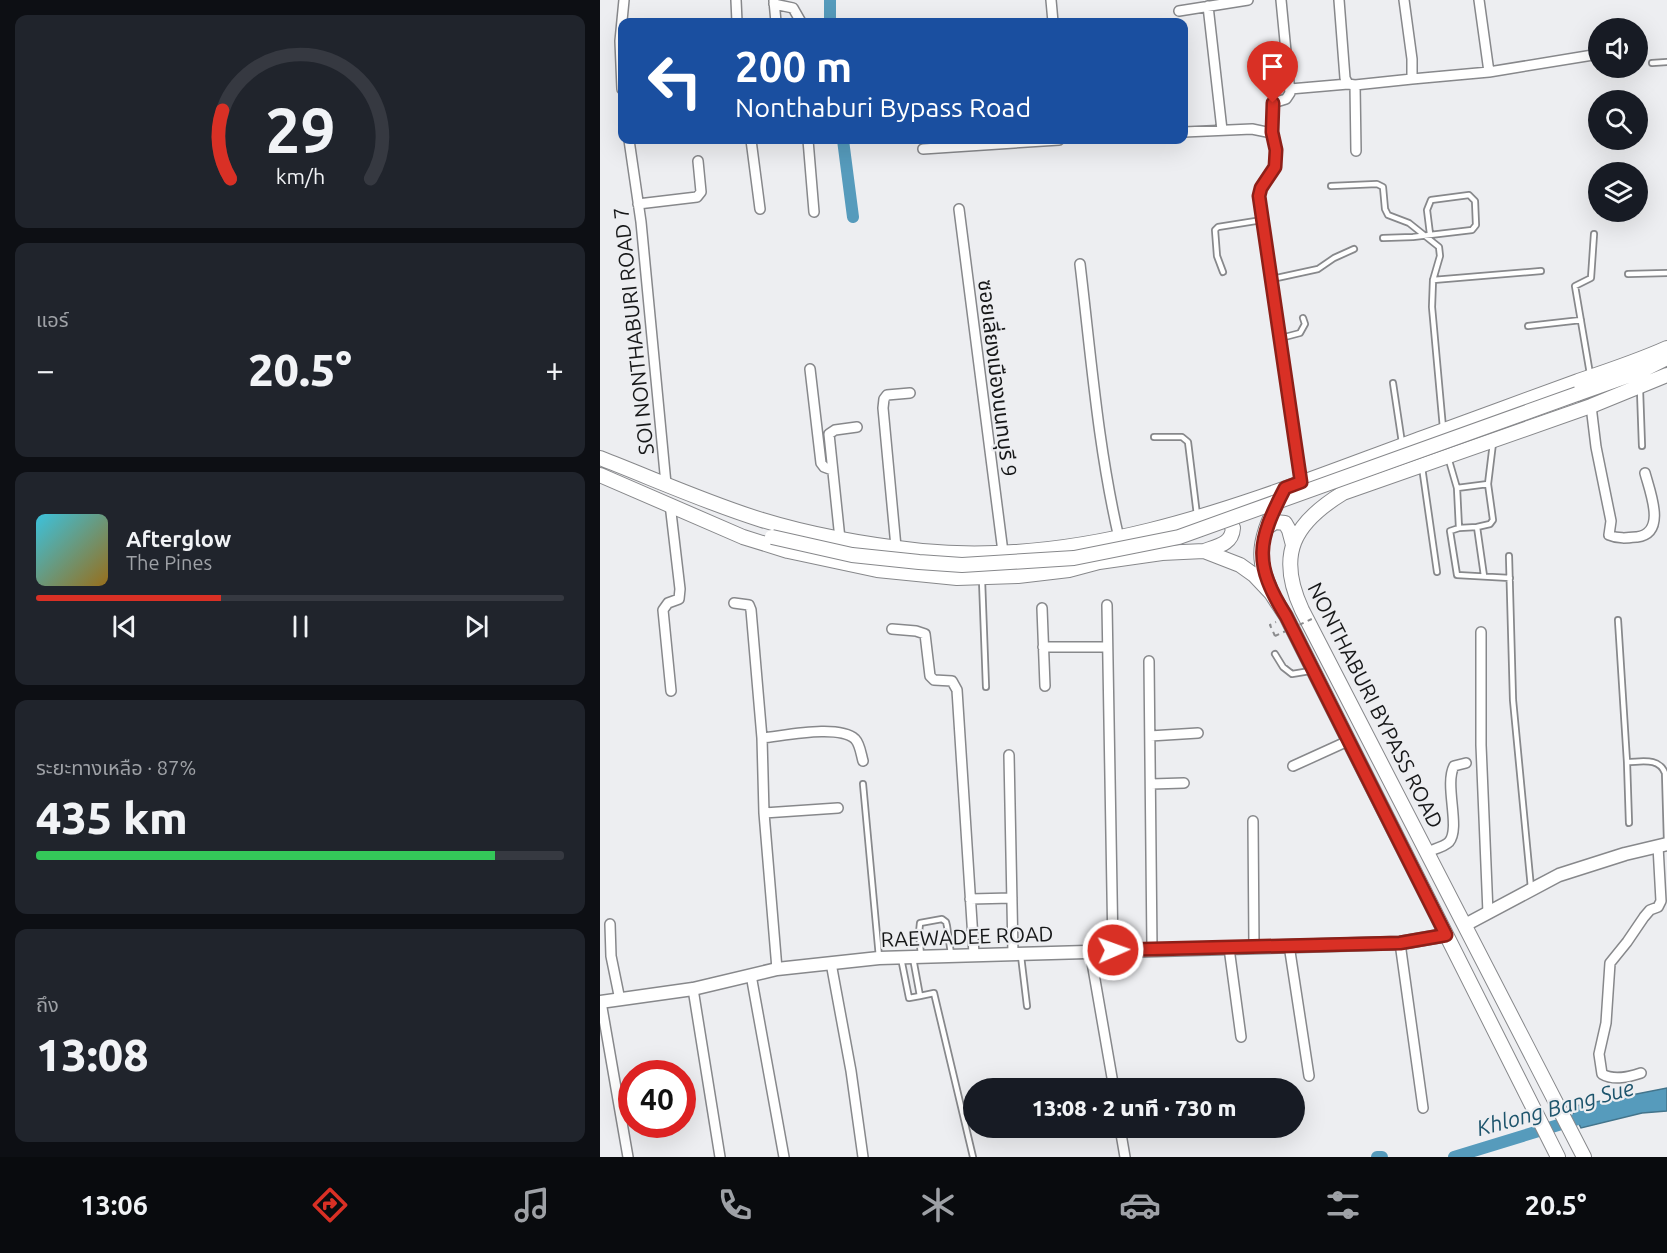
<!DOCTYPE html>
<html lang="th">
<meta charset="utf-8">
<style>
body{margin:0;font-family:Ubuntu,"Noto Sans Thai",sans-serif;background:#20242c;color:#f1f3f6;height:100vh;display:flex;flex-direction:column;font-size:22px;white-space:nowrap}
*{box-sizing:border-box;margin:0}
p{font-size:20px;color:#9ea1a6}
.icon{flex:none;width:33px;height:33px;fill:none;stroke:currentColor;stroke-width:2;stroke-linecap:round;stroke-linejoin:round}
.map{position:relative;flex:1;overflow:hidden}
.side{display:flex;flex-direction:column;gap:15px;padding:15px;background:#0d0f14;width:600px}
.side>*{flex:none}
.hud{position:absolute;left:18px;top:18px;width:570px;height:126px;border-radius:12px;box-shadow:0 6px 24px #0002;background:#1a4fa0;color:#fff;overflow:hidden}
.controls{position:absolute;left:988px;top:18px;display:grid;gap:12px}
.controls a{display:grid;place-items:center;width:60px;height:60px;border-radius:50%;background:#171b24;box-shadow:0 6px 24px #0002;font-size:30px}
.speed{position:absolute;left:18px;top:1060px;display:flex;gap:12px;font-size:30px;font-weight:700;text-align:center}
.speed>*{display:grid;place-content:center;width:78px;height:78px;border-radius:50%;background:#171b24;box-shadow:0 6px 24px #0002;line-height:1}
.speed .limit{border:9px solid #d22;background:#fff;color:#111}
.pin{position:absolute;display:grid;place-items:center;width:51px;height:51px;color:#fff;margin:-62px -26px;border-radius:50% 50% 50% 0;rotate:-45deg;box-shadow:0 0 6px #0007}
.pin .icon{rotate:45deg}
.me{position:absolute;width:66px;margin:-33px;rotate:88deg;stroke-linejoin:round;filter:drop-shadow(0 0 4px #0008)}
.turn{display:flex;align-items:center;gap:21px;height:126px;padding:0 18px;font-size:27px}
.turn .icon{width:78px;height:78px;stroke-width:2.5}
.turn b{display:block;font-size:42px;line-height:51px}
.big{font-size:45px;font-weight:800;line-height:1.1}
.side .widget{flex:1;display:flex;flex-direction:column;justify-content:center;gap:9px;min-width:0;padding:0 21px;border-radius:12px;background:#20242c}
.side .dial{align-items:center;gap:0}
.dial svg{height:156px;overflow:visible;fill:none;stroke:#363941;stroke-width:7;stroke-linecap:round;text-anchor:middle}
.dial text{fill:#f1f3f6;stroke:none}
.song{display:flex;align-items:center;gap:18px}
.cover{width:72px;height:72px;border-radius:9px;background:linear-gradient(135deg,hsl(190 70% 55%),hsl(40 70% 35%))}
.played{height:6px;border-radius:3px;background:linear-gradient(90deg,#d93025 35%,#363941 35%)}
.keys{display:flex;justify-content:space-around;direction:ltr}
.heat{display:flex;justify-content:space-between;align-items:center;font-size:33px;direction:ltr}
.charge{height:9px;border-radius:4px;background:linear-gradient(90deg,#34c759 87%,#363941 0)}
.trip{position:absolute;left:363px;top:1078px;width:342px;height:60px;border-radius:30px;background:#171b24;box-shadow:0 6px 24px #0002;font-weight:800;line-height:60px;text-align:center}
.dock{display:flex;height:96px;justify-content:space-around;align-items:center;background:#090b0e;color:#9ea1a6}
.dock .icon{width:42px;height:42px}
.dock .active{color:#d93025}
.dock b{font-size:27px;color:#f1f3f6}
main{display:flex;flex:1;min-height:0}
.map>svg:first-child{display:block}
.water{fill:#569bbc;stroke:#43748b;stroke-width:1.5}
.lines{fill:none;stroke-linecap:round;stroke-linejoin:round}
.canal{stroke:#569bbc;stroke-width:12}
.service-casing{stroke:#87888b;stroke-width:8}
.minor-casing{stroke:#87888b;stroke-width:12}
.tertiary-casing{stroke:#87888b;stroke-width:15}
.secondary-casing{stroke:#87888b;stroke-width:16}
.path{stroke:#8b8c8e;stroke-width:2;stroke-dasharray:4.5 4.5;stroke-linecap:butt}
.service{stroke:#fff;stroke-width:4.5}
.minor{stroke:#fff;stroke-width:9}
.tertiary{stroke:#fff;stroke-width:12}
.secondary{stroke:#fff;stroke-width:14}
.secondary-bridge-casing{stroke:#87888b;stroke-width:16;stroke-linecap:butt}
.path-bridge{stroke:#8b8c8e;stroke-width:2;stroke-dasharray:4.5 4.5;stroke-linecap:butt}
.secondary-bridge{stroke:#fff;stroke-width:14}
.route-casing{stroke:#8d1f18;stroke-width:15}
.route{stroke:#d93025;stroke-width:10}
.labels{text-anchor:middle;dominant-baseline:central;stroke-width:4.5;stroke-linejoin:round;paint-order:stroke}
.street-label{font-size:21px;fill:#171819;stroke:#edeef1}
.water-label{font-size:22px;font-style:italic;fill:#1d546c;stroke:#edeef1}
</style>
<main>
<section class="side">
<div class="widget dial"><svg viewBox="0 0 100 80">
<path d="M14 69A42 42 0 1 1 86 69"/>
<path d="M14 69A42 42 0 0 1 10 34" stroke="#d93025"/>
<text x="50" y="56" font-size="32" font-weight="700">29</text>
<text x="50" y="72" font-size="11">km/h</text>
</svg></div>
<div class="widget"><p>แอร์</p>
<div class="heat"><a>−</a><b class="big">20.5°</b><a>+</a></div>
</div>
<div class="widget">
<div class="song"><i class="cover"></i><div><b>Afterglow</b><p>The Pines</p></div></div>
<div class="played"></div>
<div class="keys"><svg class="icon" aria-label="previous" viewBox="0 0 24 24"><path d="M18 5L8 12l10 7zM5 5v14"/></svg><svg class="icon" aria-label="pause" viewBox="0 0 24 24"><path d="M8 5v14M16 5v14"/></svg><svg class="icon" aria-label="next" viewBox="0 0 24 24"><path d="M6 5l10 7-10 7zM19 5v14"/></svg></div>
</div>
<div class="widget"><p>ระยะทางเหลือ · 87%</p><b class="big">435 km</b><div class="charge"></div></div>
<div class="widget"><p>ถึง</p><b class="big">13:08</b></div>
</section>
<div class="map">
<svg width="1067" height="1157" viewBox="0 0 1067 1157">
<rect width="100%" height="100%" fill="#edeef1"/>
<path class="water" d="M 1067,1088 L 1067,1111 L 1042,1113 L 981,1128 L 970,1107 Z"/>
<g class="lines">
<path class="canal" d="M 230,22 L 230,0
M 243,140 L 253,217
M 777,1157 L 782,1157
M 854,1157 L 991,1115"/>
<g class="service-casing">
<path id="service" d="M 1052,63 L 1067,62
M 731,186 L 777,184 L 783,187 L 785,209 L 788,215 L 809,223 L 839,247 L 840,256 L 833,280 L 832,307 L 843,428
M 783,238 L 813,237 L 872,230 L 876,225 L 875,201 L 869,195 L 831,200 L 827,210 L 830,234
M 623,272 L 617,256 L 615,230 L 618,227 L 662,220
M 1028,274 L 1067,273
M 672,279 L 718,269 L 734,258 L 754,249
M 833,280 L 941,271
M 928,326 L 981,320
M 681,338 L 700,333 L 705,324 L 703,318
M 990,374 L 975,286 L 991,278 L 994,234
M 793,383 L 802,443
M 1040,390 L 1042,446
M 554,437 L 582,437 L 588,442 L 597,515
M 848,457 L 857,488 L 859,528 L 877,527 L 884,576
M 822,467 L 837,572
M 857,488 L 888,484
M 877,527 L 890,524 L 893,520 L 888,484 L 893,443
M 859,528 L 850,531 L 857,575 L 910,578
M 909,556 L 913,700 L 931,888
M 382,580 L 386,687
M 1018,620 L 1027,762 C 1041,762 1059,757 1065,773 L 1067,842
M 675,654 L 683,667 L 692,674 L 710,671
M 1027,762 L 1029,823
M 263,784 L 279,957
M 321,956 L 319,933 L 320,923 L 342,919 L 346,922 L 347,926 L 351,954
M 421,956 L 427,1006
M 301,958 L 309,998 L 320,996
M 313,958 L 320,996 L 334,993 L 373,1157"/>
</g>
<g class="minor-casing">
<path id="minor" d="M 136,0 L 137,22
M 451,0 L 453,22
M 681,0 L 690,93 L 686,99 L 673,103 L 672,133 L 676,150 L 675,167 L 661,188 L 659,196 L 701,482
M 739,0 L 745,78 L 748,84 L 755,85 L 812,79 L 812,59 L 804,0
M 879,0 L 889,72
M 174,1 L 176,22
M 174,4 L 193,8 L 201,22
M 608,6 L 622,130
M 579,11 L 648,0
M 812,79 L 889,72 L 999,54
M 755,85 L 756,151
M 22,89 L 20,41 L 24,0
M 690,89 L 748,84
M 584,132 L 652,129 L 672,133
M 29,140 L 41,222 L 66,484
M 151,140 L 160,209
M 208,140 L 214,212
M 323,149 L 459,140
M 38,204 L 97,197 L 101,192 L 98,161
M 359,209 L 403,552
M 480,264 C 491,356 498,448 519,538
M 210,369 L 221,463 L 224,467 L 232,470
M 991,406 L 996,447 L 1011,521 L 1009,535 C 1018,539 1027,538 1037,537 C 1067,533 1050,492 1045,473
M 70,504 L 80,589 L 79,599 L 68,603 L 63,610 L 71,691
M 240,539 L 229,434 L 235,430 L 257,427
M 296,547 L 283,408 L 284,399 L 287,395 L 310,393
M 134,603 L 149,605 L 151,610 L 162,738 L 164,813 L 177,969
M 507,605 L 513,950
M 442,608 L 445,686
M 292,629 L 316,631 L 325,634 L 330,676 L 334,680 L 352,681 L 357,690 L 374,954
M 881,632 L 881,745 L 888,913
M 443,647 L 507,647
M 549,661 L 552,949
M 550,736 L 598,733
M 162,738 C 184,736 238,724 255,739 C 260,744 261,754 263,761
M 409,755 L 413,953
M 693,766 L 748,741
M 551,784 L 584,783
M 164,813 L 238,808
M 653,821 L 654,946
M 827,852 C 834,849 844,847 849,842 C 861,828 844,785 854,766 L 866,763
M 370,899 L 412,898
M 10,924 L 11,956 L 20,1000
M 800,943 L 823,1108
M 689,945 L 709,1076
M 629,948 L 641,1037
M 490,951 L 514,1089
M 231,963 L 251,1071 L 263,1157
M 151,975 L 184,1157
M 93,989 L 120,1157
M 1,1002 L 28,1157
M 1041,1073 C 1029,1077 1014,1081 1002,1074 L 999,1054 L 1006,1023 L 1010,963 L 1027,942 L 1044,917 L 1050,910 L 1058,907 L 1061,901 L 1058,846
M 520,1128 L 525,1157"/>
</g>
<g class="tertiary-casing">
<path id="tertiary" d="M 865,925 L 959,875 L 1025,854 L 1067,844
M 0,1002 L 93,989 L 177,969 L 279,958 L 800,943 L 846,935"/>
</g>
<g class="secondary-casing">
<path id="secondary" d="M 977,394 L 1039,372 L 1067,358
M 0,458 C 54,479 107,503 162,520 C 214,536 268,545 322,551 C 499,568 663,496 825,437 C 876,418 927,400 978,381 C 1008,371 1038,361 1067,348
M 0,475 L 143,537 L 188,551 L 277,570 L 357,578 L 418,576 L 469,570 L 499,562 L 562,553 L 604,551 L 640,565 L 654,575 L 671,593 L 686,616 L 958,1157
M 666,528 L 675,522 L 685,523 L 689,530 L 693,545
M 604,551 C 618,546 632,544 633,528 L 629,522 L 617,519
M 671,591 C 668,582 663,572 662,563 C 658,540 671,515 681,495
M 984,1157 L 702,610 C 676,554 694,523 743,493 L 991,406 L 1067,375"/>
</g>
<path class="path" d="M 675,636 L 670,625 L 676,622"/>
<use href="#service" class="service"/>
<use href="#minor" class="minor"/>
<use href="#tertiary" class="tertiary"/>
<use href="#secondary" class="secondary"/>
<g class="secondary-bridge-casing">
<path id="secondary-bridge" d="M 172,537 L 252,555 L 319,562 L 362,565 L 474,558 L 579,537 L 977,394"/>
</g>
<path class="path-bridge" d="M 675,636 L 714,618"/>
<use href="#secondary-bridge" class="secondary-bridge"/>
</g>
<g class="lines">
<g class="route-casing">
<path id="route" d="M 513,950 L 800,943 L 846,935 L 686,616 C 653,563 657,542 685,488 L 701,482 L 659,196 L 661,188 L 675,167 L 676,150 L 672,132 L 673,103"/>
</g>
<use href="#route" class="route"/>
</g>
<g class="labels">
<g class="street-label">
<text transform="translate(33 331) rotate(-96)">SOI NONTHABURI ROAD 7</text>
<text transform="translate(398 378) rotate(83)">ซอยเลี่ยงเมืองนนทบุรี 9</text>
<text transform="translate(776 705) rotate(63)">NONTHABURI BYPASS ROAD</text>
<text transform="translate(367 936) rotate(-2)">RAEWADEE ROAD</text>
</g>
<g class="water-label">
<text transform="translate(955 1107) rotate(-15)">Khlong Bang Sue</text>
</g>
</g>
</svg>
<div class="controls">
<a><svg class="icon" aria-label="sound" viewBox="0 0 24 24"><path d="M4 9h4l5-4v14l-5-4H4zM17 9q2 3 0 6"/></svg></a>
<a><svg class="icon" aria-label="search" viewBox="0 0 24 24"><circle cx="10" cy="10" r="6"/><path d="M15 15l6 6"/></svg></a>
<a><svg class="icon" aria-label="layers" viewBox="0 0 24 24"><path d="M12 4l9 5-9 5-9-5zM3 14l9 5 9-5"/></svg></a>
</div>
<div class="speed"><div class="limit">40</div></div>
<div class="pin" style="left:673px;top:103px;background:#d93025"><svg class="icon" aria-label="arrive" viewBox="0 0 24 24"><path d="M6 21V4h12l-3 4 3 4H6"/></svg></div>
<svg class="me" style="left:513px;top:950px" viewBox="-20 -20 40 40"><circle r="17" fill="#d93025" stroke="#fff" stroke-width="3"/><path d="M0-11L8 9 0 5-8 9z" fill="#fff"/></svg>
<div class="trip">13:08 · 2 นาที · 730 m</div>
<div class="hud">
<div class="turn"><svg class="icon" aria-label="left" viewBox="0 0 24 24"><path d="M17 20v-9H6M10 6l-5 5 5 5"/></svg><div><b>200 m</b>Nonthaburi Bypass Road</div></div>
</div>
</div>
</main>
<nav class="dock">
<b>13:06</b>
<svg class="icon active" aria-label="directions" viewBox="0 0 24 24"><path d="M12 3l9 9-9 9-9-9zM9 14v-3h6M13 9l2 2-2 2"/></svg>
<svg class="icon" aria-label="music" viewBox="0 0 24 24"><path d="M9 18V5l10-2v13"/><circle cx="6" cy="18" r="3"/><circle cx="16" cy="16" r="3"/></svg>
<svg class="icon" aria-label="phone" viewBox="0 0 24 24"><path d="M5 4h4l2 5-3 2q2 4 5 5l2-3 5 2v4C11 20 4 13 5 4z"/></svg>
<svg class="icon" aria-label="climate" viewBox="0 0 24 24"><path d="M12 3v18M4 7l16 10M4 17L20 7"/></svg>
<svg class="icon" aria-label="car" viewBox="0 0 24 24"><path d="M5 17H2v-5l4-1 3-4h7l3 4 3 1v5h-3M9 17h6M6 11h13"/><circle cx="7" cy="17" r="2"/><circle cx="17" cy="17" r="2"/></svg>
<svg class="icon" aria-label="filters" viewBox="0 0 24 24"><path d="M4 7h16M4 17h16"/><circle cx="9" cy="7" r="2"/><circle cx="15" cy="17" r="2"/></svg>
<b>20.5°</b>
</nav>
